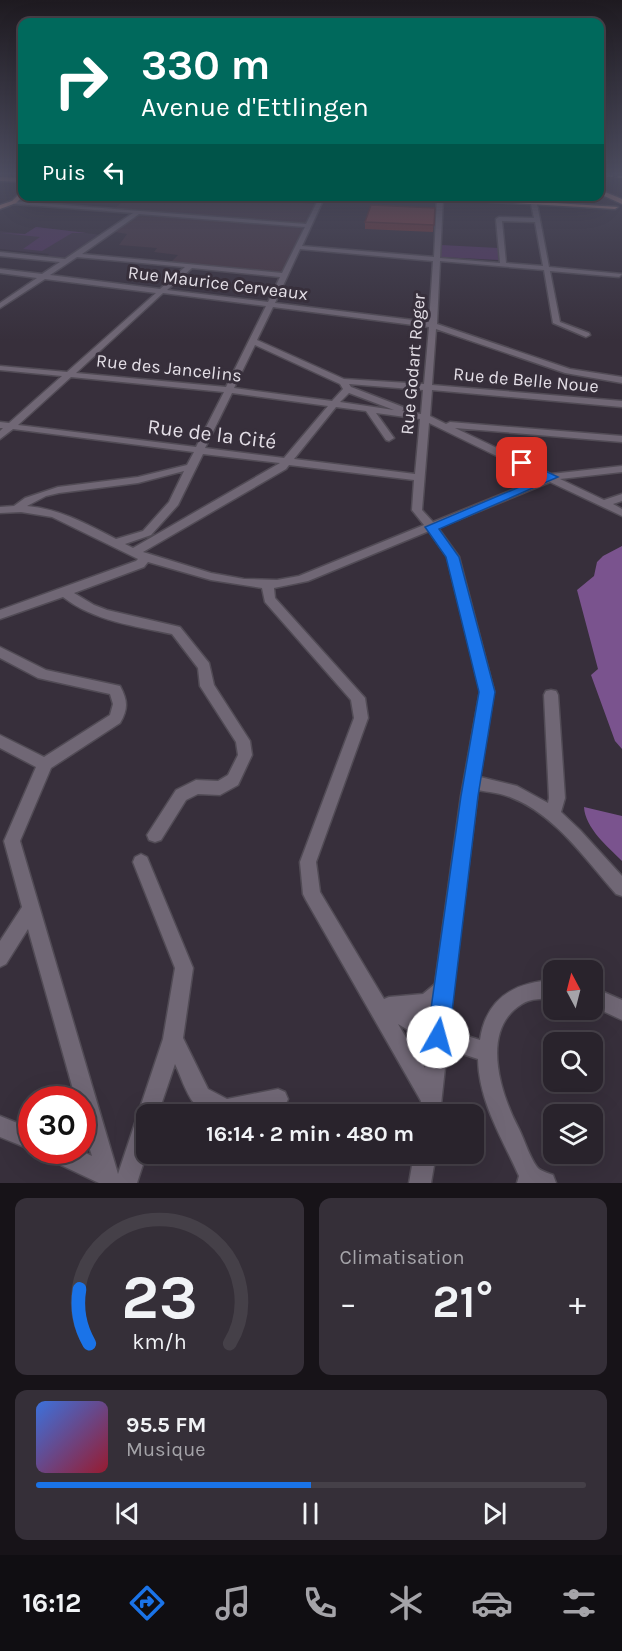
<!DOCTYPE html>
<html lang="fr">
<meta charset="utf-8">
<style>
body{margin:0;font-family:Karla,sans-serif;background:#352f38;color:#f1f3f6;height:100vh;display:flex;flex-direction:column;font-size:22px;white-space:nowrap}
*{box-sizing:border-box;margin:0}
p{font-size:20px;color:#a5a4a9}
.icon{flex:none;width:33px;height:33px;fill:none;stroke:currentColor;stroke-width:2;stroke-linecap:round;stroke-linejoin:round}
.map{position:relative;height:1183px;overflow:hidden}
.drawer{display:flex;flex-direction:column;gap:15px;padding:15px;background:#171318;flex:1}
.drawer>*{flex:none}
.guide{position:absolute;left:18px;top:18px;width:586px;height:183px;border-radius:12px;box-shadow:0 6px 24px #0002,0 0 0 2px #454048;background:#00695c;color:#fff;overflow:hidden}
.needle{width:39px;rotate:353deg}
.buttons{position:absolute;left:543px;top:960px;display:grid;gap:12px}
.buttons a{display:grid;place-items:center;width:60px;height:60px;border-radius:12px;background:#29232c;box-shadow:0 6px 24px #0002,0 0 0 2px #454048;font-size:30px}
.speed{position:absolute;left:18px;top:1086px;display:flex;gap:12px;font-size:30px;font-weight:700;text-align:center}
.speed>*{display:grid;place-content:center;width:78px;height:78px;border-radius:50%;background:#29232c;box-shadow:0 6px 24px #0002,0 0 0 2px #454048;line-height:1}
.speed .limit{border:9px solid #d22;background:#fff;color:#111}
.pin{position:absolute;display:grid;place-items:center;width:51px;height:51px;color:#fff;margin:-26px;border-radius:12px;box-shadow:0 3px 9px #0006}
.me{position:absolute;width:66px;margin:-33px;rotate:7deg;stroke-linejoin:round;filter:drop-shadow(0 0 4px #0008)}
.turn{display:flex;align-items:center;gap:21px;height:126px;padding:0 24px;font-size:27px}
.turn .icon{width:78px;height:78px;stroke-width:2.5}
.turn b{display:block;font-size:42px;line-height:51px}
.then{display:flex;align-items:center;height:57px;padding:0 24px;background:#0003;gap:12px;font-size:22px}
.big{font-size:45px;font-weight:700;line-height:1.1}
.drawer .tile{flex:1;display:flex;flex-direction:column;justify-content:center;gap:9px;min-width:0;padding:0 21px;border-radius:12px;background:#352f38}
.drawer .dial{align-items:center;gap:0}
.dial svg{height:156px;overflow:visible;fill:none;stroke:#454048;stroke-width:7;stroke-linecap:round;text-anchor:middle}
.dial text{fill:#f1f3f6;stroke:none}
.song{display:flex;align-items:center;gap:18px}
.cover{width:72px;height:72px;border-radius:9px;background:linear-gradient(135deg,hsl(220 70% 55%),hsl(350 70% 35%))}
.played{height:6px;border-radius:3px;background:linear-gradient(90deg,#1a73e8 50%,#454048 50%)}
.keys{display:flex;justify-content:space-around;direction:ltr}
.heat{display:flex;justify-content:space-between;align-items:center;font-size:33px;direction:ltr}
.drawer .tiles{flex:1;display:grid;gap:15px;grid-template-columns:1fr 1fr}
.tile:last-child{grid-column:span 2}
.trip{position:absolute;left:136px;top:1104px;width:348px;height:60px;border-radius:12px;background:#29232c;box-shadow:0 6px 24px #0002,0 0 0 2px #454048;font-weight:700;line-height:60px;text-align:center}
.dock{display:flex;height:96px;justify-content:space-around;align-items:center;background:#100e12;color:#a5a4a9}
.dock .icon{width:42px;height:42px}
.dock .current{color:#1a73e8}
.dock b{font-size:27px;color:#f1f3f6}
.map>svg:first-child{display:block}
.industrial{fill:#473743}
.built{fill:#403547}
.green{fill:#533762}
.forest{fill:#7a538e}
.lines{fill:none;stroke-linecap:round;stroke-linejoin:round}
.minor-casing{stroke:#514b55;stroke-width:3}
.major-casing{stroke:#514b55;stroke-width:3}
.minor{fill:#706775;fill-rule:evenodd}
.major{fill:#b88880;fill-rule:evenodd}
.rail-casing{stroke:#bcb6bf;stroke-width:2}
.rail{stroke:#372f3b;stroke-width:1.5;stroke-dasharray:4.5;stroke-linecap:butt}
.wall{fill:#723434}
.building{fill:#853c3d;stroke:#5d2a2b;stroke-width:1.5}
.route{fill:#1a73e8;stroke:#114b97;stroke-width:1.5}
.labels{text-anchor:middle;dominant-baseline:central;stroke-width:6;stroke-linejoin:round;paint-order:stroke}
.far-street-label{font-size:18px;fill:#e3dee6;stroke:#372f3b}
.street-label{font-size:21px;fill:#e3dee6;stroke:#372f3b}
</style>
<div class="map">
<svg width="622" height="1183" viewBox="0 0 622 1183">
<rect width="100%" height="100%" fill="#372f3b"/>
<path class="industrial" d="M 129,196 L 304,196 L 302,203 L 315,204 L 304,225 L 113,210 Z
M 138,214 L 303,227 L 283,272 L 171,262 L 178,255 L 154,252 L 157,248 L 119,245 L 127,234 L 115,232 Z"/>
<path class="built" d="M 36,227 L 102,235 L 66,259 L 45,258 L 49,254 L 0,249 L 0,231 L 25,234 Z"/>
<path class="green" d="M 36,227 L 87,233 L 72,233 L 42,251 L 23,249 L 40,237 L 0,233 L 25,234 Z
M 441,245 L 498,248 L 499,260 L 441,257 Z"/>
<path class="forest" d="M 622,546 L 622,749 L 615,741 L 591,675 L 598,669 L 577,590 L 594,576 L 597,562 L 603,556 Z
M 584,807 L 622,816 L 622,861 C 608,847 585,828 584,807 Z"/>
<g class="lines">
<g class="minor-casing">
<path id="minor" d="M 320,196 L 325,196 L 302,246 L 434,257 L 437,199 L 440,197 L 443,199 L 440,258 L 500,263 L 496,219 L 499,217 L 534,218 L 531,204 L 534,202 L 537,204 L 549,267 L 622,274 L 619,277 L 550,271 L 560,322 L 589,333 L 590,335 L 586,337 L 553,323 L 544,270 L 440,261 L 437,324 L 570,369 L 622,377 L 622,383 L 565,373 L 436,329 L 432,385 L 622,401 L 622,407 L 432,390 L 430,416 L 446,424 L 450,422 L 622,436 L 622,442 L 455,428 L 551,474 L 622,466 L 622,472 L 560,479 L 604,500 L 622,494 L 622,501 L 613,504 L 622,509 L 622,516 L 550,482 L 438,528 L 459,557 L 494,691 L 480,777 L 517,786 L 548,803 L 549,798 L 544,695 L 546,691 L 551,690 L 556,691 L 558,695 L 565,798 L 561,812 L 580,830 L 622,876 L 622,896 L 616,894 C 585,859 555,814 510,797 C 500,793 488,792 478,790 L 448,1030 L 480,1040 C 486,998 514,982 554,980 L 554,998 C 543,999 531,998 522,1004 C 479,1030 501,1095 519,1129 C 525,1141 529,1156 537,1167 C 540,1171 548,1173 553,1175 L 556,1183 L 517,1183 L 519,1176 C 502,1138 479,1102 478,1059 L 447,1049 L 440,1114 L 420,1114 L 421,1101 L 306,900 L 303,894 L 300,862 L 354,718 L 351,700 L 265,602 L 262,588 L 211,580 L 148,562 L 144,567 L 74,593 L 94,605 L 107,610 L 180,627 L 209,663 L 214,685 L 250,741 L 252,755 L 238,785 L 220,795 L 198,794 L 186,800 L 161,840 L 155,842 L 149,840 L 147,835 L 176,790 L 196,780 L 218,781 L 228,775 L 238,755 L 236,742 L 200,686 L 198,668 L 172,634 C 134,626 94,621 63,597 L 0,619 L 0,610 L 136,561 L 138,559 L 52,517 L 21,512 L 0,513 L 0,507 L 14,506 L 25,498 L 58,487 L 138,477 L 187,465 L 194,452 L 13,429 L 0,439 L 0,431 L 3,428 L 0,428 L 0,422 L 9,423 L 62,376 L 0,370 L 0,366 L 67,372 L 156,293 L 45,279 L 0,308 L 0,303 L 37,278 L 0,273 L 0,269 L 42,274 L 60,262 L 0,256 L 0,252 L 65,259 L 133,213 L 14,204 L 12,201 L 306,224 ZM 139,214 L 305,227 L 282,273 L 82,254 ZM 502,221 L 535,222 L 543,266 L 506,263 ZM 300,249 L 433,261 L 429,322 L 275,303 ZM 77,257 L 185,267 L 160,289 L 50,275 ZM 192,268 L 280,277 L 268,302 L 167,290 ZM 163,293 L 266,306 L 226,387 L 76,373 ZM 273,307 L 429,327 L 424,384 L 344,379 L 257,340 ZM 255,345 L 340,384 L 343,389 L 332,401 L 234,388 ZM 71,377 L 224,392 L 196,447 L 18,425 ZM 349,384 L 423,390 L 421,414 L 402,411 L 404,409 L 403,407 L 351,387 ZM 232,393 L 328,406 L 284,458 L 205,448 ZM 349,393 L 394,410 L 340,402 ZM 336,407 L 366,411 L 386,440 L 389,441 L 394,438 L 376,413 L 420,419 L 415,474 L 294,459 ZM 429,423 L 542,478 L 433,522 L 422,510 ZM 203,454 L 280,463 L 133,548 L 125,544 L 151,535 L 178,505 ZM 289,465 L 414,480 L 412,510 L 424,525 L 299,576 L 277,580 L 244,579 L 211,573 L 143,552 L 286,469 ZM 184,471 L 169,502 L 143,531 L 116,539 C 87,524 60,509 27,506 L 46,496 L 59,493 L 138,483 ZM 429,531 L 447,557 L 480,691 L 461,796 L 435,984 L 423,994 L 389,997 L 384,999 L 320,892 L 316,862 L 368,718 L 365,698 L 275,598 L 274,588 L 308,581 ZM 432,1010 L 430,1021 L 417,1013 ZM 398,1024 L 423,1039 L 408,1041 ZM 426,1058 L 425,1068 L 419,1059 Z
M 0,647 L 46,670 L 120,686 C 128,701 128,709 120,723 L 51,768 L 20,841 L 118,1174 L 163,1039 L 175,968 L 133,862 L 135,857 L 141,854 L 147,857 L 193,968 L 183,1038 L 208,1089 L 227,1099 L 278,1089 L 285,1092 L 288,1099 L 285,1106 C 263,1115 211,1123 194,1103 C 186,1094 180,1074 175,1064 L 158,1114 L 147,1114 L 147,1152 L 137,1183 L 99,1183 L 46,1158 L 44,1150 L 79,1150 L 92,1156 L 82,1124 L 82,1100 L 76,1100 L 28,929 L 6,964 L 0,967 L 0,941 L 22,907 L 4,841 L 36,767 L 0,748 L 0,735 L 44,757 L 110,715 L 113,704 L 110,694 L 38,678 L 0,658 Z
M 592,987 L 622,1000 L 622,1020 L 592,1006 Z
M 0,1116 L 32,1129 L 32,1150 L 0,1137 Z
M 414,1154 L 436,1154 L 431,1183 L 409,1183 Z"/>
</g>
<g class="major-casing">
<path id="major" d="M 0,177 L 22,178 L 22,182 L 0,181 Z
M 600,190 L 622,199 L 622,204 L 600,194 Z
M 22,191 L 23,196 L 16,203 L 0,209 L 0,205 L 12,201 Z
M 388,196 L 443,196 L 618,207 L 615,209 Z"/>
</g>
<use href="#minor" class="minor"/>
<use href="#major" class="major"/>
<g class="rail-casing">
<path id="rail" d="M 604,175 L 622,177"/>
</g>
<use href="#rail" class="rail"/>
</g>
<path class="wall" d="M 435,208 L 433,232 L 365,229 L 365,222 Z"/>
<path class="building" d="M 371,205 L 435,208 L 434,225 L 365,222 Z"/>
<linearGradient id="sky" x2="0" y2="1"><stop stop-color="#1e1a20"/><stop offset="0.51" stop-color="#4d4d60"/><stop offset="1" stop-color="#4d4d60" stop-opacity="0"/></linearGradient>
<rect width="622" height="341" fill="url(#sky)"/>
<path class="route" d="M 522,460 L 558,477 L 439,529 L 459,557 L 495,692 L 478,796 L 449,1037 L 446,1045 L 438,1048 L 430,1045 L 427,1037 L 461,796 L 479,692 L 446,557 L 425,527 L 543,477 L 518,466 L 518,461 Z"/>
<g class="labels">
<g class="far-street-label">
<text transform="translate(218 283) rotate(7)">Rue Maurice Cerveaux</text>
<text transform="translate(413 364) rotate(-85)">Rue Godart Roger</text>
<text transform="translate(169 368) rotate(6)">Rue des Jancelins</text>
<text transform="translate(526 380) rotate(5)">Rue de Belle Noue</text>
</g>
<g class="street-label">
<text transform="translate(212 434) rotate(7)">Rue de la Cité</text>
</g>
</g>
</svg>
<div class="buttons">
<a><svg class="needle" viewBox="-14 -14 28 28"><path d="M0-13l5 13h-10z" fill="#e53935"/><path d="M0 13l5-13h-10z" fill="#a5a4a9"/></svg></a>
<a><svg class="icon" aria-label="search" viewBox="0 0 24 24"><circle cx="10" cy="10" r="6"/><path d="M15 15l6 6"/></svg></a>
<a><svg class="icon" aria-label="layers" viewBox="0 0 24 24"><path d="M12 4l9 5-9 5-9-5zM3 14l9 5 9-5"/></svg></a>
</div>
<div class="speed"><div class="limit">30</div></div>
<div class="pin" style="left:522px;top:463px;background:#d93025"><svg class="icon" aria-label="arrive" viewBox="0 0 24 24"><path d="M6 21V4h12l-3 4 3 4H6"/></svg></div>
<svg class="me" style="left:438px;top:1037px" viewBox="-20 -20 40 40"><circle r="19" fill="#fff"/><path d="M0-13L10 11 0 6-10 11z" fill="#1a73e8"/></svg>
<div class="trip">16:14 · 2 min · 480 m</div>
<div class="guide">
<div class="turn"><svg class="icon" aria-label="right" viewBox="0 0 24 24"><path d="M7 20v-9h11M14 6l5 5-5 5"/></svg><div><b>330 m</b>Avenue d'Ettlingen</div></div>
<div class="then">Puis<svg class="icon" aria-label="left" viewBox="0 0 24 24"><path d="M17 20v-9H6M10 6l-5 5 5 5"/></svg></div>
</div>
</div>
<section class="drawer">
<div class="tiles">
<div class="tile dial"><svg viewBox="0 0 100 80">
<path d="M14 69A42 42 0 1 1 86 69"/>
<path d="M14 69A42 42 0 0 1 9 41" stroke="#1a73e8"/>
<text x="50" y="56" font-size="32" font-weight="700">23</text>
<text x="50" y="72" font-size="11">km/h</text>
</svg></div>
<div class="tile"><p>Climatisation</p>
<div class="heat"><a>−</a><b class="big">21°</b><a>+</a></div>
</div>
<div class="tile">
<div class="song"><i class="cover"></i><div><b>95.5 FM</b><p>Musique</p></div></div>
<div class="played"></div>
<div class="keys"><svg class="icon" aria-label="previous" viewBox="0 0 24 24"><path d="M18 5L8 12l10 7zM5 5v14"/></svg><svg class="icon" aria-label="pause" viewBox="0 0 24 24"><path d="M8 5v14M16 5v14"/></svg><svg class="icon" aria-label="next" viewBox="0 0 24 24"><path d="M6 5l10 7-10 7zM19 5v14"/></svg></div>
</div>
</div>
</section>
<nav class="dock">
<b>16:12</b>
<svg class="icon current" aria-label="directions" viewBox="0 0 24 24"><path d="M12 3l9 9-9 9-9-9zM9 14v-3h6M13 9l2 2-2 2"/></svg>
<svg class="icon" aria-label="music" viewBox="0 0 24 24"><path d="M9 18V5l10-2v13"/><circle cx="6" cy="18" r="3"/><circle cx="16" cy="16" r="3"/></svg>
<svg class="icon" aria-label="phone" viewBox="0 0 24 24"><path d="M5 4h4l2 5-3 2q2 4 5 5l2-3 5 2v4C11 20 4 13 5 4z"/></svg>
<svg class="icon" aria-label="climate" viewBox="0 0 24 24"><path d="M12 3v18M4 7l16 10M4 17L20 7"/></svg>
<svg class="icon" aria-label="car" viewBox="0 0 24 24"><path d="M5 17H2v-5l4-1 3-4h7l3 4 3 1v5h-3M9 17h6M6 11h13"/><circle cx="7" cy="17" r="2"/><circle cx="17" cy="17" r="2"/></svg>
<svg class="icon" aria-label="filters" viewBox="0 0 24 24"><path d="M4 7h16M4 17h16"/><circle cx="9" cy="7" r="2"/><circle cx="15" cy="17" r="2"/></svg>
</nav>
